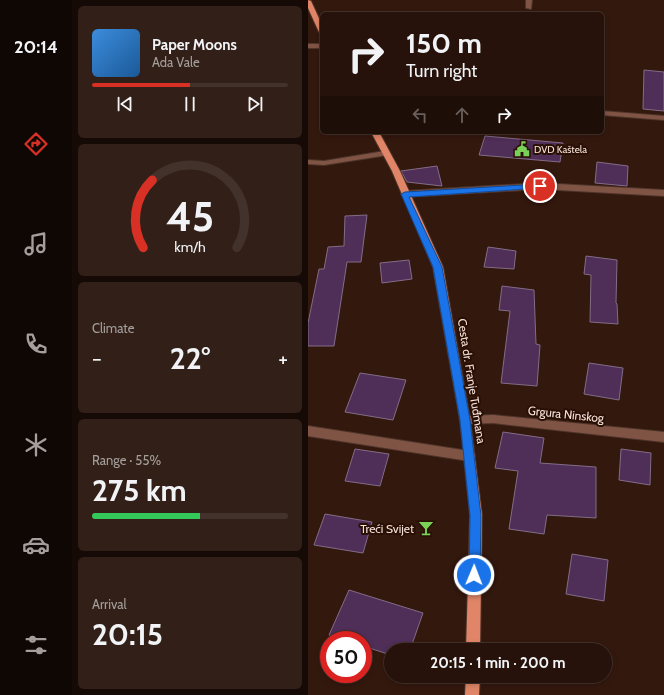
<!DOCTYPE html>
<meta charset="utf-8">
<style>
body{margin:0;font-family:Cabin,sans-serif;background:#322018;color:#f1f3f6;height:100vh;display:flex;flex-direction:column;font-size:15px;white-space:nowrap}
*{box-sizing:border-box;margin:0}
p{font-size:13px;color:#a49e9c}
.icon{flex:none;width:22px;height:22px;fill:none;stroke:currentColor;stroke-width:2;stroke-linecap:round;stroke-linejoin:round}
.map{position:relative;flex:1;overflow:hidden}
.details{display:flex;flex-direction:column;gap:6px;padding:6px;background:#150a06;width:236px}
.details>*{flex:none}
.hud{position:absolute;left:12px;top:12px;width:284px;height:122px;border-radius:6px;box-shadow:0 2px 6px #0003,0 0 0 1px #42322b;background:#26120a;color:#f1f3f6;overflow:hidden}
.speed{position:absolute;left:12px;top:631px;display:flex;gap:8px;font-size:20px;font-weight:700;text-align:center}
.speed>*{display:grid;place-content:center;width:52px;height:52px;border-radius:50%;background:#26120a;box-shadow:0 2px 6px #0003,0 0 0 1px #42322b;line-height:1}
.speed .limit{border:6px solid #d22;background:#fff;color:#111}
.pin{position:absolute;display:grid;place-items:center;width:34px;height:34px;color:#fff;margin:-17px;border:2px solid #fff;border-radius:50%;box-shadow:0 1px 4px #0007}
.me{position:absolute;width:44px;margin:-22px;rotate:1deg;stroke-linejoin:round;filter:drop-shadow(0 0 3px #0008)}
.turn{display:flex;align-items:center;gap:14px;height:84px;padding:0 20px;font-size:18px}
.turn .icon{width:52px;height:52px;stroke-width:2.5}
.turn b{display:block;font-size:28px;line-height:34px}
.lanes{display:flex;align-items:center;height:38px;padding:0 20px;background:#0003;justify-content:center;gap:20px;direction:ltr}
.lanes .off{opacity:.35}
.big{font-size:30px;font-weight:700;line-height:1.1}
.details .tile{flex:1;display:flex;flex-direction:column;justify-content:center;gap:6px;min-width:0;padding:0 14px;border-radius:6px;background:#322018}
.details .dial{align-items:center;gap:0}
.dial svg{height:104px;overflow:visible;fill:none;stroke:#42322b;stroke-width:7;stroke-linecap:round;text-anchor:middle}
.dial text{fill:#f1f3f6;stroke:none}
.song{display:flex;align-items:center;gap:12px}
.cover{width:48px;height:48px;border-radius:6px;background:linear-gradient(135deg,hsl(210 70% 55%),hsl(210 70% 35%))}
.played{height:4px;border-radius:2px;background:linear-gradient(90deg,#d93025 50%,#42322b 50%)}
.keys{display:flex;justify-content:space-around;direction:ltr}
.heat{display:flex;justify-content:space-between;align-items:center;font-size:22px;direction:ltr}
.charge{height:6px;border-radius:3px;background:linear-gradient(90deg,#34c759 55%,#42322b 0)}
.trip{position:absolute;left:76px;top:643px;width:228px;height:40px;border-radius:20px;background:#26120a;box-shadow:0 2px 6px #0003,0 0 0 1px #42322b;font-weight:700;line-height:40px;text-align:center}
main{display:flex;flex:1;min-height:0}
.dock{display:flex;flex-direction:column;width:72px;justify-content:space-around;align-items:center;background:#0f0704;color:#a49e9c}
.dock .icon{width:28px;height:28px}
.dock .on{color:#d93025}
.dock b{font-size:18px;color:#f1f3f6}
.map>svg:first-child{display:block}
.building{fill:#4f2e57;stroke:#826d88}
.lines{fill:none;stroke-linecap:round;stroke-linejoin:round}
.minor-casing{stroke:#4e342a;stroke-width:2}
.major-casing{stroke:#4e342a;stroke-width:2}
.minor{fill:#805445;fill-rule:evenodd}
.major{fill:#e08567;fill-rule:evenodd}
.route{fill:#1a73e8;stroke:#114b97}
.labels{text-anchor:middle;dominant-baseline:central;stroke-width:4;stroke-linejoin:round;paint-order:stroke}
.far-poi-label{font-size:10px;fill:#f6e2da;stroke:#290f04;text-anchor:start}
.street-label{font-size:12px;fill:#f6e2da;stroke:#290f04}
.poi-label{font-size:12px;fill:#f6e2da;stroke:#290f04;text-anchor:end}
</style>
<main>
<nav class="dock">
<b>20:14</b>
<svg class="icon on" aria-label="directions" viewBox="0 0 24 24"><path d="M12 3l9 9-9 9-9-9zM9 14v-3h6M13 9l2 2-2 2"/></svg>
<svg class="icon" aria-label="music" viewBox="0 0 24 24"><path d="M9 18V5l10-2v13"/><circle cx="6" cy="18" r="3"/><circle cx="16" cy="16" r="3"/></svg>
<svg class="icon" aria-label="phone" viewBox="0 0 24 24"><path d="M5 4h4l2 5-3 2q2 4 5 5l2-3 5 2v4C11 20 4 13 5 4z"/></svg>
<svg class="icon" aria-label="climate" viewBox="0 0 24 24"><path d="M12 3v18M4 7l16 10M4 17L20 7"/></svg>
<svg class="icon" aria-label="car" viewBox="0 0 24 24"><path d="M5 17H2v-5l4-1 3-4h7l3 4 3 1v5h-3M9 17h6M6 11h13"/><circle cx="7" cy="17" r="2"/><circle cx="17" cy="17" r="2"/></svg>
<svg class="icon" aria-label="filters" viewBox="0 0 24 24"><path d="M4 7h16M4 17h16"/><circle cx="9" cy="7" r="2"/><circle cx="15" cy="17" r="2"/></svg>
</nav>
<section class="details">
<div class="tile">
<div class="song"><i class="cover"></i><div><b>Paper Moons</b><p>Ada Vale</p></div></div>
<div class="played"></div>
<div class="keys"><svg class="icon" aria-label="previous" viewBox="0 0 24 24"><path d="M18 5L8 12l10 7zM5 5v14"/></svg><svg class="icon" aria-label="pause" viewBox="0 0 24 24"><path d="M8 5v14M16 5v14"/></svg><svg class="icon" aria-label="next" viewBox="0 0 24 24"><path d="M6 5l10 7-10 7zM19 5v14"/></svg></div>
</div>
<div class="tile dial"><svg viewBox="0 0 100 80">
<path d="M14 69A42 42 0 1 1 86 69"/>
<path d="M14 69A42 42 0 0 1 21 17" stroke="#d93025"/>
<text x="50" y="56" font-size="32" font-weight="700">45</text>
<text x="50" y="72" font-size="11">km/h</text>
</svg></div>
<div class="tile"><p>Climate</p>
<div class="heat"><a>−</a><b class="big">22°</b><a>+</a></div>
</div>
<div class="tile"><p>Range · 55%</p><b class="big">275 km</b><div class="charge"></div></div>
<div class="tile"><p>Arrival</p><b class="big">20:15</b></div>
</section>
<div class="map">
<svg width="356" height="695" viewBox="0 0 356 695">
<rect width="100%" height="100%" fill="#33180d"/>
<path class="building" d="M 336,70 L 356,72 L 356,111 L 335,109 Z
M 177,136 L 255,143 L 252,162 L 171,155 Z
M 289,162 L 320,166 L 319,186 L 287,183 Z
M 129,166 L 134,186 L 99,182 L 93,171 Z
M 59,215 L 53,262 L 39,262 L 26,346 L 0,346 L 0,323 L 11,269 L 16,269 L 20,247 L 36,246 L 37,216 Z
M 180,247 L 208,251 L 206,269 L 176,267 Z
M 278,256 L 309,260 L 308,303 L 309,304 L 310,324 L 282,322 L 283,275 L 276,274 Z
M 101,260 L 104,279 L 74,283 L 72,263 Z
M 194,286 L 226,290 L 228,344 L 232,345 L 229,386 L 193,383 L 202,311 L 191,310 Z
M 281,363 L 315,368 L 311,400 L 276,394 Z
M 52,373 L 98,380 L 85,420 L 37,412 Z
M 195,432 L 236,438 L 232,463 L 288,467 L 288,518 L 239,515 L 236,534 L 201,529 L 210,471 L 187,468 Z
M 47,449 L 81,454 L 72,486 L 37,481 Z
M 313,449 L 343,453 L 342,485 L 311,480 Z
M 17,514 L 64,522 L 55,553 L 6,545 Z
M 264,554 L 300,560 L 296,601 L 258,594 Z
M 41,590 L 115,613 L 102,650 L 83,650 L 83,655 L 55,646 L 55,640 L 36,640 L 21,635 Z"/>
<g class="lines">
<g class="minor-casing">
<path id="minor" d="M 218,0 L 224,0 L 223,9 L 218,8 Z
M 0,44 L 14,44 L 14,48 L 0,48 Z
M 294,111 L 356,116 L 356,120 L 294,115 Z
M 77,151 L 80,151 L 80,155 L 16,165 L 0,164 L 0,160 L 16,161 Z
M 232,183 L 356,190 L 356,196 L 232,189 L 97,197 L 93,194 L 97,191 Z
M 185,415 L 356,432 L 356,442 L 185,423 L 157,424 L 153,423 L 152,420 L 153,417 L 157,416 Z
M 0,426 L 161,451 L 165,453 L 167,456 L 165,459 L 161,461 L 0,436 Z"/>
</g>
<g class="major-casing">
<path id="major" d="M 0,0 L 3,1 L 14,25 L 14,34 L 11,32 L 0,8 Z
M 63,132 L 71,132 L 92,171 L 135,267 L 162,420 L 174,515 L 172,650 L 158,650 L 162,515 L 152,420 L 125,267 L 84,171 Z
M 158,676 L 172,676 L 171,695 L 157,695 Z"/>
</g>
<use href="#minor" class="minor"/>
<use href="#major" class="major"/>
</g>
<path class="route" d="M 232,184 L 235,186 L 234,188 L 101,197 L 134,267 L 162,420 L 173,516 L 172,575 L 170,579 L 166,581 L 162,579 L 161,575 L 162,516 L 152,420 L 125,267 L 93,194 L 97,192 Z"/>
<defs>
<g id="civic-bare" transform="scale(1.2)"><path d="M-.6-6.5H3V-4.5H.6V-3L4-1V1h2V6H-6V1h2V-1L-.6-3ZM-1.2 2.5V6h2.4V2.5Z" fill="#79d157" stroke="#290f04" stroke-width="2.5" paint-order="stroke"/></g>
<g id="bar-bare" transform="scale(1.2)"><path d="M-6-5H6L.8 .8V4.5H3.5V6h-7V4.5H-.8V.8Z" fill="#79d157" stroke="#290f04" stroke-width="2.5" paint-order="stroke"/></g>
</defs>
<g fill-rule="evenodd">
<use href="#civic-bare" x="214" y="149"/>
<use href="#bar-bare" x="118" y="528"/>
</g>
<g class="labels">
<g class="far-poi-label">
<text x="226" y="149">DVD Kaštela</text>
</g>
<g class="street-label">
<text transform="translate(164 381) rotate(81)">Cesta dr. Franje Tuđmana</text>
<text transform="translate(258 414) rotate(6)">Grgura Ninskog</text>
</g>
<g class="poi-label">
<text x="106" y="528">Treći Svijet</text>
</g>
</g>
</svg>
<div class="speed"><div class="limit">50</div></div>
<div class="pin" style="left:232px;top:186px;background:#d93025"><svg class="icon" aria-label="arrive" viewBox="0 0 24 24"><path d="M6 21V4h12l-3 4 3 4H6"/></svg></div>
<svg class="me" style="left:166px;top:575px" viewBox="-20 -20 40 40"><circle r="17" fill="#1a73e8" stroke="#fff" stroke-width="3"/><path d="M0-11L8 9 0 5-8 9z" fill="#fff"/></svg>
<div class="trip">20:15 · 1 min · 200 m</div>
<div class="hud">
<div class="turn"><svg class="icon" aria-label="right" viewBox="0 0 24 24"><path d="M7 20v-9h11M14 6l5 5-5 5"/></svg><div><b>150 m</b>Turn right</div></div>
<div class="lanes"><svg class="icon off" aria-label="left" viewBox="0 0 24 24"><path d="M17 20v-9H6M10 6l-5 5 5 5"/></svg><svg class="icon off" aria-label="ahead" viewBox="0 0 24 24"><path d="M12 20V5M6 11l6-6 6 6"/></svg><svg class="icon" aria-label="right" viewBox="0 0 24 24"><path d="M7 20v-9h11M14 6l5 5-5 5"/></svg></div>
</div>
</div>
</main>
